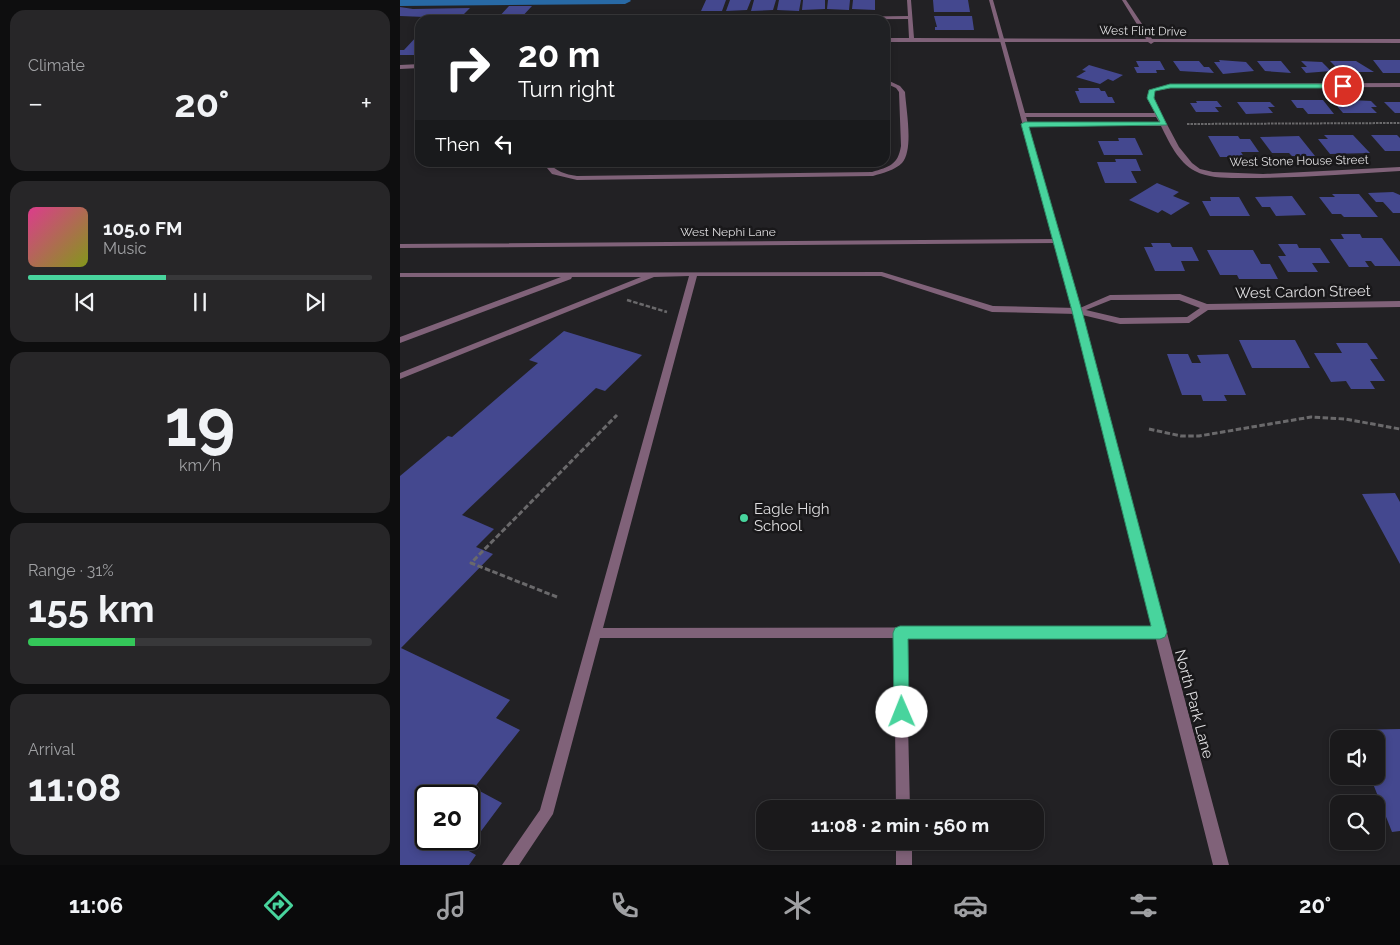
<!DOCTYPE html>
<meta charset="utf-8">
<style>
body{margin:0;font-family:Raleway,sans-serif;background:#272628;color:#f1f3f6;height:100vh;display:flex;flex-direction:column;font-size:19px;white-space:nowrap}
*{box-sizing:border-box;margin:0}
p{font-size:16px;color:#9fa0a3}
.icon{flex:none;width:28px;height:28px;fill:none;stroke:currentColor;stroke-width:2;stroke-linecap:round;stroke-linejoin:round}
.map{position:relative;flex:1;overflow:hidden}
.side{display:flex;flex-direction:column;gap:10px;padding:10px;background:#0e0e0f;width:400px}
.side>*{flex:none}
.banner{position:absolute;left:15px;top:15px;width:475px;height:152px;border-radius:15px;box-shadow:0 2px 8px #0003,0 0 0 1px #38383a;background:#202124;color:#fff;overflow:hidden}
.tools{position:absolute;left:930px;top:730px;display:grid;gap:10px}
.tools a{display:grid;place-items:center;width:55px;height:55px;border-radius:10px;background:#1a191b;box-shadow:0 2px 8px #0003,0 0 0 1px #38383a;font-size:25px}
.speed{position:absolute;left:15px;top:785px;display:flex;gap:10px;font-size:25px;font-weight:700;text-align:center}
.speed>*{display:grid;place-content:center;width:65px;height:65px;border-radius:50%;background:#1a191b;box-shadow:0 2px 8px #0003,0 0 0 1px #38383a;line-height:1}
.speed .limit{border:2px solid #111;border-radius:8px;background:#fff;color:#111}
.pin{position:absolute;display:grid;place-items:center;width:42px;height:42px;color:#fff;margin:-21px;border:2px solid #fff;border-radius:50%;box-shadow:0 1px 5px #0007}
.me{position:absolute;width:55px;margin:-28px;rotate:359deg;stroke-linejoin:round;filter:drop-shadow(0 0 4px #0008)}
.turn{display:flex;align-items:center;gap:18px;height:105px;padding:0 20px;font-size:22px}
.turn .icon{width:65px;height:65px;stroke-width:2.5}
.turn b{display:block;font-size:35px;line-height:42px}
.then{display:flex;align-items:center;height:48px;padding:0 20px;background:#0003;gap:10px;font-size:19px}
.big{font-size:38px;font-weight:700;line-height:1.1}
.side .widget{flex:1;display:flex;flex-direction:column;justify-content:center;gap:8px;min-width:0;padding:0 18px;border-radius:15px;background:#272628}
.side .dial{align-items:center;gap:0}
.dial b{font-size:65px;line-height:1}
.song{display:flex;align-items:center;gap:15px}
.cover{width:60px;height:60px;border-radius:8px;background:linear-gradient(135deg,hsl(330 70% 55%),hsl(70 70% 35%))}
.played{height:5px;border-radius:2px;background:linear-gradient(90deg,#48d49d 40%,#38383a 40%)}
.keys{display:flex;justify-content:space-around;direction:ltr}
.heat{display:flex;justify-content:space-between;align-items:center;font-size:28px;direction:ltr}
.charge{height:8px;border-radius:4px;background:linear-gradient(90deg,#34c759 31%,#38383a 0)}
.trip{position:absolute;left:356px;top:800px;width:288px;height:50px;border-radius:15px;background:#1a191b;box-shadow:0 2px 8px #0003,0 0 0 1px #38383a;font-weight:700;line-height:50px;text-align:center}
.tab-bar{display:flex;height:80px;justify-content:space-around;align-items:center;background:#0a0a0b;color:#9fa0a3}
.tab-bar .icon{width:35px;height:35px}
.tab-bar .current{color:#48d49d}
.tab-bar b{font-size:22px;color:#f1f3f6}
main{display:flex;flex:1;min-height:0}
.map>svg:first-child{display:block}
.lines{fill:none;stroke-linecap:round;stroke-linejoin:round}
.canal{fill:#2869a5;fill-rule:evenodd}
.building{fill:#44488f;fill-rule:evenodd}
.path-far2{stroke:#6a696b;stroke-width:2;stroke-dasharray:2.5 1;stroke-linecap:butt}
.path-far1{stroke:#6a696b;stroke-width:2.5;stroke-dasharray:4.5 2;stroke-linecap:butt}
.path{stroke:#6a696b;stroke-width:3;stroke-dasharray:5.5 2.5;stroke-linecap:butt}
.service{fill:#806279;fill-rule:evenodd}
.minor{fill:#806279;fill-rule:evenodd}
.tertiary{fill:#806279;fill-rule:evenodd}
.route{fill:#48d49d;stroke:#2f8a66}
.poi-dot{fill:#48d49d;stroke:#19181a;stroke-width:2}
.labels{text-anchor:middle;dominant-baseline:central;stroke-width:5;stroke-linejoin:round;paint-order:stroke}
.far-street-label{font-size:12px;fill:#dfdee0;stroke:#19181a}
.street-label{font-size:15px;fill:#dfdee0;stroke:#19181a}
.poi-label{font-size:15px;fill:#dfdee0;stroke:#19181a;text-anchor:start}
</style>
<main>
<section class="side">
<div class="widget"><p>Climate</p>
<div class="heat"><a>−</a><b class="big">20°</b><a>+</a></div>
</div>
<div class="widget">
<div class="song"><i class="cover"></i><div><b>105.0 FM</b><p>Music</p></div></div>
<div class="played"></div>
<div class="keys"><svg class="icon" aria-label="previous" viewBox="0 0 24 24"><path d="M18 5L8 12l10 7zM5 5v14"/></svg><svg class="icon" aria-label="pause" viewBox="0 0 24 24"><path d="M8 5v14M16 5v14"/></svg><svg class="icon" aria-label="next" viewBox="0 0 24 24"><path d="M6 5l10 7-10 7zM19 5v14"/></svg></div>
</div>
<div class="widget dial"><b>19</b><p>km/h</p></div>
<div class="widget"><p>Range · 31%</p><b class="big">155 km</b><div class="charge"></div></div>
<div class="widget"><p>Arrival</p><b class="big">11:08</b></div>
</section>
<div class="map">
<svg width="1000" height="865" viewBox="0 0 1000 865">
<rect width="100%" height="100%" fill="#222124"/>
<g class="lines">
<path class="canal" d="M 0,0 L 230,0 L 231,1 L 225,4 L 0,6 Z"/>
</g>
<path class="building" d="M 306,0 L 326,0 L 322,11 L 301,11 Z
M 330,0 L 351,0 L 347,10 L 326,11 Z
M 354,0 L 376,0 L 373,10 L 351,11 Z
M 379,0 L 401,0 L 399,11 L 377,10 Z
M 403,0 L 425,0 L 425,9 L 402,10 Z
M 428,0 L 450,0 L 449,10 L 427,9 Z
M 453,0 L 475,0 L 475,10 L 452,9 Z
M 533,0 L 568,0 L 570,12 L 534,12 Z
M 109,6 L 132,6 L 119,20 L 96,20 Z
M 0,7 L 13,9 L 70,8 L 62,16 L 25,17 L 0,16 Z
M 229,14 L 265,14 L 260,20 L 225,20 Z
M 534,16 L 572,16 L 574,30 L 535,30 L 535,27 L 537,27 Z
M 18,35 L 20,35 L 20,55 L 0,55 L 0,50 L 4,50 Z
M 819,60 L 846,62 L 854,71 L 823,74 L 814,62 L 820,62 Z
M 973,60 L 1000,60 L 1000,73 L 983,73 Z
M 736,61 L 760,61 L 765,70 L 756,70 L 757,73 L 737,73 L 734,67 L 739,67 Z
M 773,61 L 799,61 L 804,67 L 809,67 L 814,73 L 780,71 Z
M 857,61 L 881,61 L 891,73 L 865,71 Z
M 901,61 L 922,62 L 931,71 L 906,73 L 901,67 L 907,67 Z
M 930,61 L 956,61 L 974,72 L 941,72 Z
M 689,65 L 723,75 L 713,81 L 708,79 L 700,84 L 676,77 L 686,71 L 682,70 Z
M 678,88 L 699,88 L 701,91 L 705,91 L 708,97 L 712,97 L 715,103 L 680,103 L 675,91 L 679,91 Z
M 931,99 L 971,101 L 977,107 L 971,107 L 977,113 L 943,113 Z
M 891,100 L 923,100 L 934,114 L 908,114 L 903,108 L 897,108 Z
M 796,101 L 817,101 L 822,107 L 815,107 L 819,112 L 796,112 L 790,103 L 797,103 Z
M 837,102 L 870,102 L 875,107 L 868,107 L 873,113 L 846,114 Z
M 984,102 L 1000,102 L 1000,113 L 995,113 Z
M 924,135 L 953,135 L 970,153 L 930,154 L 918,139 L 928,139 Z
M 971,135 L 997,135 L 1000,138 L 1000,151 L 985,151 Z
M 808,136 L 838,136 L 840,139 L 850,139 L 859,152 L 841,152 L 844,157 L 820,157 Z
M 899,136 L 915,156 L 892,156 L 889,153 L 872,153 L 860,137 Z
M 718,138 L 735,138 L 743,155 L 704,155 L 698,141 L 719,141 Z
M 715,159 L 736,159 L 741,171 L 731,171 L 737,183 L 705,183 L 697,162 L 716,162 Z
M 757,183 L 779,192 L 773,196 L 790,203 L 771,215 L 762,210 L 758,213 L 729,200 Z
M 993,192 L 1000,195 L 1000,213 L 993,213 L 983,202 L 976,202 L 968,193 Z
M 932,194 L 959,194 L 978,217 L 944,217 L 941,214 L 932,214 L 919,197 L 935,197 Z
M 892,196 L 906,215 L 876,216 L 870,207 L 862,207 L 855,197 Z
M 810,197 L 839,197 L 850,216 L 810,216 L 802,201 L 811,201 Z
M 941,234 L 960,234 L 962,238 L 982,238 L 1000,262 L 1000,266 L 975,266 L 971,261 L 965,261 L 969,267 L 949,267 L 930,239 L 944,239 Z
M 751,243 L 770,243 L 772,247 L 792,247 L 799,261 L 781,261 L 785,271 L 755,271 L 744,247 L 753,247 Z
M 878,244 L 897,244 L 899,248 L 920,248 L 930,263 L 912,263 L 918,272 L 888,272 L 878,256 L 886,256 Z
M 807,250 L 853,250 L 861,264 L 870,264 L 878,279 L 839,279 L 837,275 L 820,275 Z
M 164,331 L 242,355 L 205,391 L 196,388 L 62,515 L 94,529 L 76,547 L 93,554 L 1,648 L 110,700 L 96,718 L 120,730 L 74,788 L 102,803 L 67,850 L 76,855 L 69,865 L 0,865 L 0,476 L 48,436 L 52,437 L 138,363 L 129,360 ZM 26,796 L 69,796 L 69,839 L 26,839 Z
M 839,340 L 895,340 L 910,368 L 852,368 Z
M 936,343 L 967,343 L 978,359 L 970,359 L 985,381 L 970,381 L 975,389 L 951,389 L 946,381 L 931,382 L 914,353 L 942,353 Z
M 767,354 L 788,354 L 792,363 L 801,363 L 797,355 L 828,354 L 846,395 L 824,395 L 827,401 L 803,401 L 801,395 L 782,395 Z
M 995,493 L 1000,502 L 1000,564 L 962,494 Z
M 1000,729 L 1000,831 L 992,832 L 970,776 L 976,776 L 976,739 L 954,739 L 950,730 Z"/>
<g class="lines">
<path class="path-far2" d="M 787,124 L 1000,123"/>
<path class="path-far1" d="M 227,300 L 267,312"/>
<path class="path" d="M 749,429 L 781,436 L 799,436 L 911,417 L 945,419 L 1000,429
M 157,597 L 71,563 L 217,415"/>
<path class="service" d="M 482,272 L 593,306 L 677,308 L 681,311 L 677,314 L 592,312 L 481,276 L 297,276 L 203,628 L 760,627 L 764,628 L 766,632 L 764,636 L 760,637 L 506,638 L 510,809 L 496,809 L 494,638 L 200,638 L 153,814 L 119,865 L 102,865 L 140,810 L 289,276 L 254,277 L 0,379 L 0,373 L 241,277 L 172,277 L 171,279 L 0,343 L 0,337 L 161,277 L 0,277 L 0,273 Z
M 496,841 L 512,841 L 512,865 L 496,865 Z"/>
<path class="minor" d="M 507,0 L 511,0 L 514,38 L 746,39 L 722,0 L 726,0 L 752,39 L 1000,39 L 1000,43 L 754,42 L 751,44 L 748,42 L 485,42 L 485,38 L 509,38 L 508,19 L 290,20 L 292,19 L 508,16 Z
M 20,64 L 20,68 L 0,69 L 0,65 Z
M 485,79 L 500,86 L 505,92 C 506,109 514,150 502,163 C 495,170 483,173 473,176 L 177,180 L 152,174 L 142,162 L 149,162 C 156,172 165,174 177,176 L 472,172 C 489,167 498,165 501,146 L 499,92 L 496,88 L 485,83 Z
M 1000,83 L 1000,87 L 771,88 L 755,91 L 753,98 L 779,147 L 792,163 L 800,169 L 813,172 L 863,174 L 1000,167 L 1000,171 C 949,174 898,178 847,178 C 831,178 810,179 795,171 C 778,162 769,142 761,126 L 625,126 L 622,124 L 625,122 L 759,122 L 756,117 L 623,117 L 620,115 L 623,113 L 755,113 L 747,98 L 749,90 L 771,84 Z
M 657,239 L 661,241 L 660,243 L 0,248 L 0,244 Z
M 780,294 L 807,304 L 1000,301 L 1000,307 L 808,310 L 789,323 L 720,324 L 674,313 L 673,311 L 710,295 ZM 711,300 L 779,300 L 800,308 L 787,317 L 720,318 L 686,310 Z"/>
<path class="tertiary" d="M 589,0 L 593,0 L 681,311 L 829,865 L 813,865 L 673,311 Z"/>
</g>
<path class="route" d="M 770,84 L 943,84 L 946,86 L 943,88 L 770,88 L 755,91 L 754,98 L 767,125 L 629,127 L 682,311 L 767,632 L 765,637 L 760,639 L 508,639 L 509,712 L 507,717 L 502,719 L 496,717 L 494,712 L 493,633 L 495,628 L 500,626 L 751,626 L 672,311 L 621,124 L 625,122 L 760,122 L 747,98 L 749,90 Z"/>
<circle class="poi-dot" cx="344" cy="518" r="5"/>
<g class="labels">
<g class="far-street-label">
<text transform="translate(743 31) rotate(1)">West Flint Drive</text>
<text transform="translate(899 161) rotate(-1)">West Stone House Street</text>
<text x="328" y="232">West Nephi Lane</text>
</g>
<g class="street-label">
<text transform="translate(903 292) rotate(-1)">West Cardon Street</text>
<text transform="translate(794 704) rotate(75)">North Park Lane</text>
</g>
<g class="poi-label">
<text x="354" y="509">Eagle High<tspan x="354" dy="17">School</tspan></text>
</g>
</g>
</svg>
<div class="tools">
<a><svg class="icon" aria-label="sound" viewBox="0 0 24 24"><path d="M4 9h4l5-4v14l-5-4H4zM17 9q2 3 0 6"/></svg></a>
<a><svg class="icon" aria-label="search" viewBox="0 0 24 24"><circle cx="10" cy="10" r="6"/><path d="M15 15l6 6"/></svg></a>
</div>
<div class="speed"><div class="limit">20</div></div>
<div class="pin" style="left:943px;top:86px;background:#d93025"><svg class="icon" aria-label="arrive" viewBox="0 0 24 24"><path d="M6 21V4h12l-3 4 3 4H6"/></svg></div>
<svg class="me" style="left:502px;top:712px" viewBox="-20 -20 40 40"><circle r="19" fill="#fff"/><path d="M0-13L10 11 0 6-10 11z" fill="#48d49d"/></svg>
<div class="trip">11:08 · 2 min · 560 m</div>
<div class="banner">
<div class="turn"><svg class="icon" aria-label="right" viewBox="0 0 24 24"><path d="M7 20v-9h11M14 6l5 5-5 5"/></svg><div><b>20 m</b>Turn right</div></div>
<div class="then">Then<svg class="icon" aria-label="left" viewBox="0 0 24 24"><path d="M17 20v-9H6M10 6l-5 5 5 5"/></svg></div>
</div>
</div>
</main>
<nav class="tab-bar">
<b>11:06</b>
<svg class="icon current" aria-label="directions" viewBox="0 0 24 24"><path d="M12 3l9 9-9 9-9-9zM9 14v-3h6M13 9l2 2-2 2"/></svg>
<svg class="icon" aria-label="music" viewBox="0 0 24 24"><path d="M9 18V5l10-2v13"/><circle cx="6" cy="18" r="3"/><circle cx="16" cy="16" r="3"/></svg>
<svg class="icon" aria-label="phone" viewBox="0 0 24 24"><path d="M5 4h4l2 5-3 2q2 4 5 5l2-3 5 2v4C11 20 4 13 5 4z"/></svg>
<svg class="icon" aria-label="climate" viewBox="0 0 24 24"><path d="M12 3v18M4 7l16 10M4 17L20 7"/></svg>
<svg class="icon" aria-label="car" viewBox="0 0 24 24"><path d="M5 17H2v-5l4-1 3-4h7l3 4 3 1v5h-3M9 17h6M6 11h13"/><circle cx="7" cy="17" r="2"/><circle cx="17" cy="17" r="2"/></svg>
<svg class="icon" aria-label="filters" viewBox="0 0 24 24"><path d="M4 7h16M4 17h16"/><circle cx="9" cy="7" r="2"/><circle cx="15" cy="17" r="2"/></svg>
<b>20°</b>
</nav>
